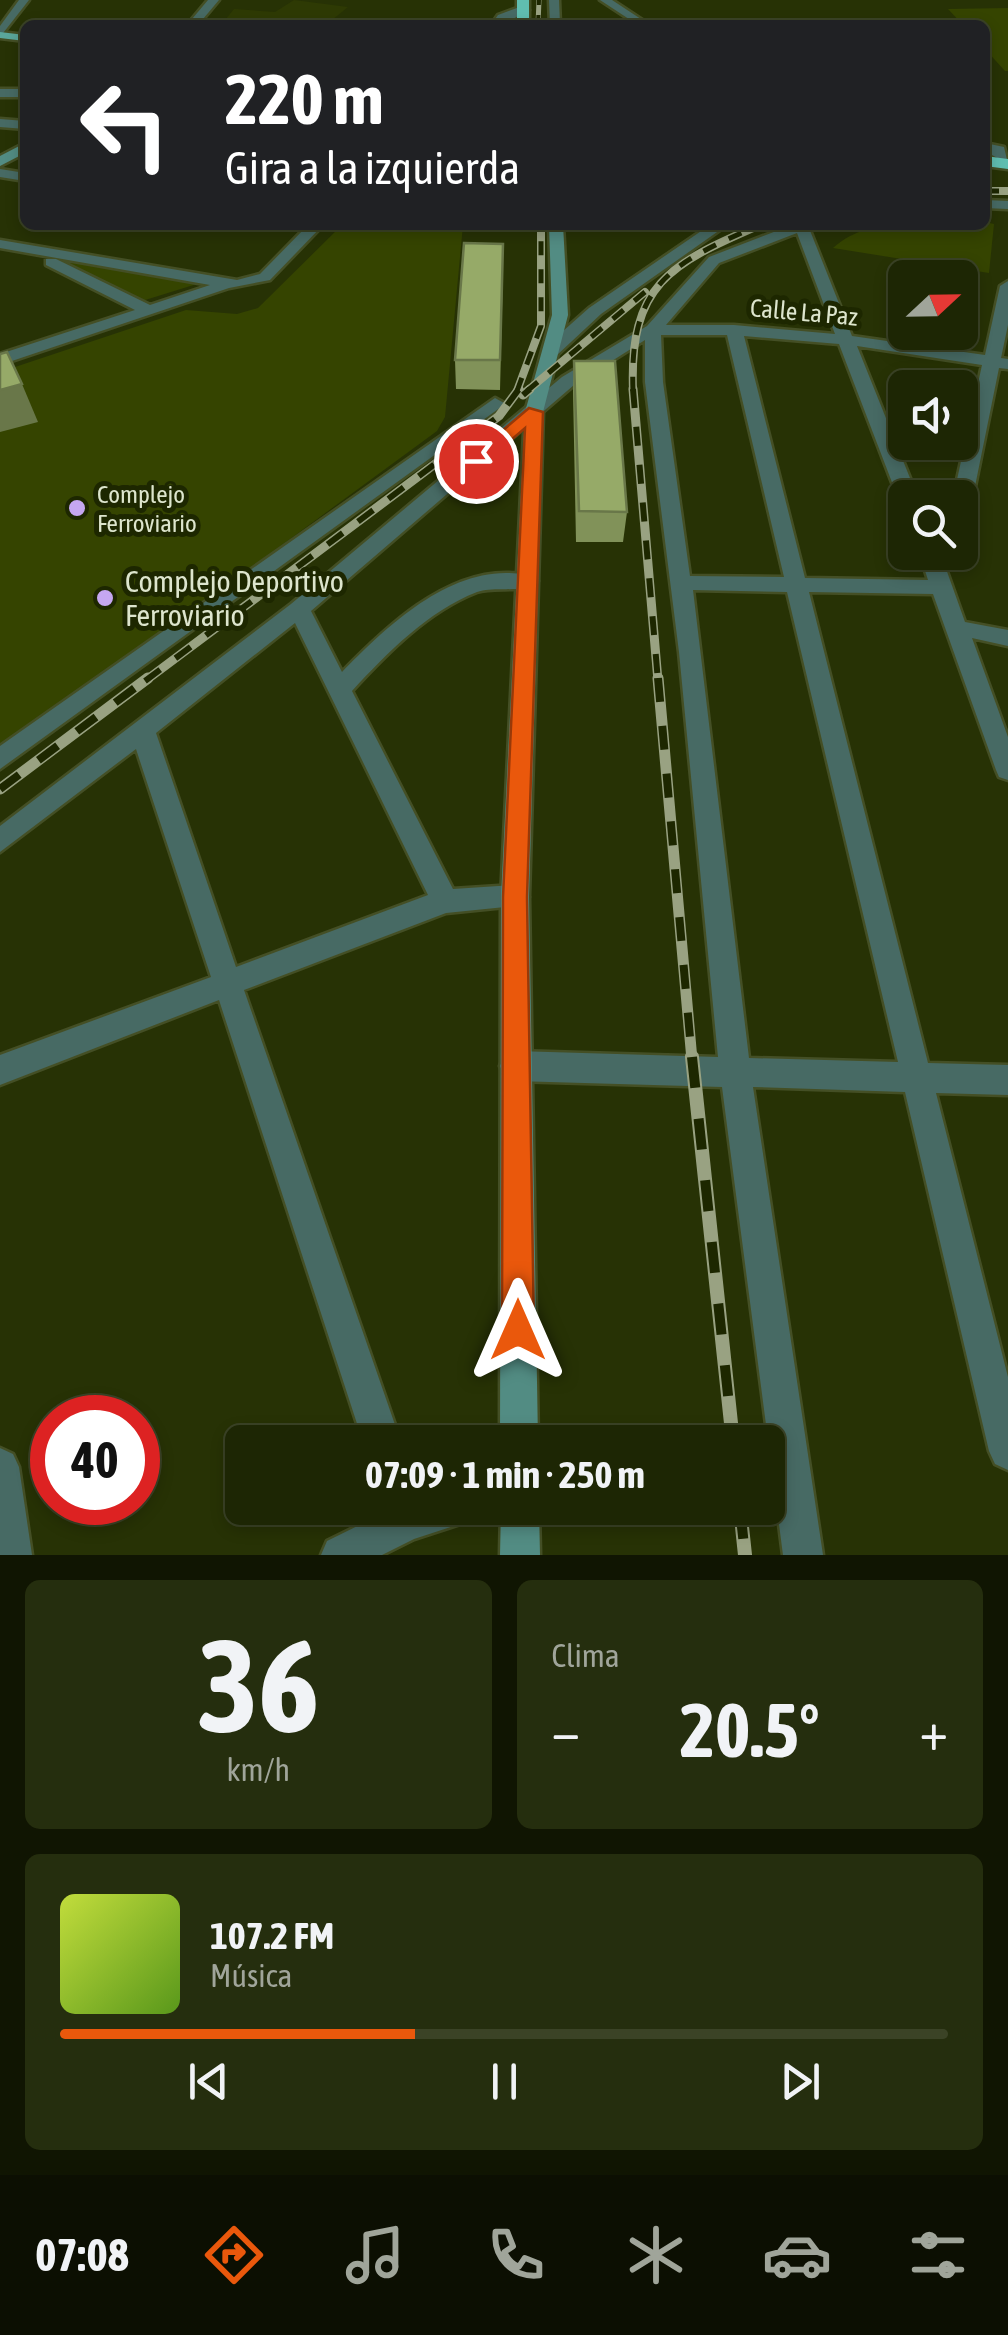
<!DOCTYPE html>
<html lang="es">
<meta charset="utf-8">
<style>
body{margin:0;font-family:"Asap Condensed",sans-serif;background:#252e0e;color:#f1f3f6;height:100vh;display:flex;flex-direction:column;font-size:38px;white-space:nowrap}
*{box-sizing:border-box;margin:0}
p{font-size:32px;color:#a0a59a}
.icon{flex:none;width:55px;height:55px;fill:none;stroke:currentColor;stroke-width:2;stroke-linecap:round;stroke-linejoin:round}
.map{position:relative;height:1555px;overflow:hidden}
.sheet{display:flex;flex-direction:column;gap:25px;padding:25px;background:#101502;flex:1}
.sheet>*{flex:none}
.top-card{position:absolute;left:20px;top:20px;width:970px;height:210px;border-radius:15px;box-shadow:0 5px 15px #0003,0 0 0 2px #3b4326;background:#202124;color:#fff;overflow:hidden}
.needle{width:65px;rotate:68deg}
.tools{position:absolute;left:888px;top:260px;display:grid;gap:20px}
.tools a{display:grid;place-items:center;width:90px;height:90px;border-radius:15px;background:#1d2604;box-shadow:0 5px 15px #0003,0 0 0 2px #3b4326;font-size:50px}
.speed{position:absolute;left:30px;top:1395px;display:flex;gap:20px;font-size:50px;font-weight:700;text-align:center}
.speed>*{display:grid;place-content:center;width:130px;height:130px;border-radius:50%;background:#1d2604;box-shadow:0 5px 15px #0003,0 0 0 2px #3b4326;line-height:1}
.speed .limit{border:15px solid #d22;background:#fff;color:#111}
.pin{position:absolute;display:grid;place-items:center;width:85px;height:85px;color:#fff;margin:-42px;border:5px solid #fff;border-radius:50%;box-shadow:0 2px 10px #0007}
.me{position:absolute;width:110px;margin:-55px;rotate:0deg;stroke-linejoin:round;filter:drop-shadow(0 0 8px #0008)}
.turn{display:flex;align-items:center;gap:35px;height:210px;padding:0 40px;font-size:45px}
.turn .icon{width:130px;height:130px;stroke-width:2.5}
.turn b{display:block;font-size:70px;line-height:85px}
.big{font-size:75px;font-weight:700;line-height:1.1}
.sheet .card{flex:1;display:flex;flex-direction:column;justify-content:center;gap:15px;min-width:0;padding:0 35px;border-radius:15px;background:#252e0e}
.sheet .dial{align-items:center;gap:0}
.dial b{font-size:130px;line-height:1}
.song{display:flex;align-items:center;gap:30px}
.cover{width:120px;height:120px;border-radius:15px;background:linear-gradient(135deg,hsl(70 70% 55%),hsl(90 70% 35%))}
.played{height:10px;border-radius:5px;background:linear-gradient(90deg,#ea580c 40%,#3b4326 40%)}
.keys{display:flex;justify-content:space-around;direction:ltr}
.heat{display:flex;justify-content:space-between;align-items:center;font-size:55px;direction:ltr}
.sheet .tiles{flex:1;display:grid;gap:25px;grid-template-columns:1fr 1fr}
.card:last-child{grid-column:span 2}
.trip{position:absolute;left:225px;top:1425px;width:560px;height:100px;border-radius:15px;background:#1d2604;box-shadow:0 5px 15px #0003,0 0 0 2px #3b4326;font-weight:700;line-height:100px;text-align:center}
.tabs{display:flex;height:160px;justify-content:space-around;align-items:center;background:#0c0f02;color:#a0a59a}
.tabs .icon{width:70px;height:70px}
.tabs .active{color:#ea580c}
.tabs b{font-size:45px;color:#f1f3f6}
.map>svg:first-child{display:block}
.built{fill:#2e3a04}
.green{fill:#354400}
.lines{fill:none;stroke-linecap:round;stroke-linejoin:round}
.street-casing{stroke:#444f25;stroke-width:5}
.secondary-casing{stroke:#444f25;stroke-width:5}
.primary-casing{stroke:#444f25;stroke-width:5}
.highway-casing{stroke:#444f25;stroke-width:5}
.street{fill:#476a64;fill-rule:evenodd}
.secondary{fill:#528c83;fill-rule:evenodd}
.primary{fill:#5aa69a;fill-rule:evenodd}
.highway{fill:#60beb0;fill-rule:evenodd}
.rail-far4-casing{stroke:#99a282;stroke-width:5}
.rail-far3-casing{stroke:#99a282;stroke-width:8}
.rail-far2-casing{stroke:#99a282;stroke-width:9}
.rail-far1-casing{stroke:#99a282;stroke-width:11}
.rail-casing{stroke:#99a282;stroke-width:14}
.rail-far4{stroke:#1d2700;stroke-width:4;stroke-dasharray:10;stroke-linecap:butt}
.rail-far3{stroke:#1d2700;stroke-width:5;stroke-dasharray:14;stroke-linecap:butt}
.rail-far2{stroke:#1d2700;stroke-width:6;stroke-dasharray:19;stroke-linecap:butt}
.rail-far1{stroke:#1d2700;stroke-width:8;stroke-dasharray:24;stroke-linecap:butt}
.rail{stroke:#1d2700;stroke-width:10;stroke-dasharray:31;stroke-linecap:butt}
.wall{fill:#819259}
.shaded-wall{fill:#697749}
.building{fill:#96aa68;stroke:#697749;stroke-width:2.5}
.route{fill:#ea580c;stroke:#983908;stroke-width:2.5}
.poi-dot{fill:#c5a7f1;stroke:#1d2700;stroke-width:4}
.labels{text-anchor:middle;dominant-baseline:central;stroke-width:10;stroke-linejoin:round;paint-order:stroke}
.far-street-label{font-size:25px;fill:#dde5cd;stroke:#1d2700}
.far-poi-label{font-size:25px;fill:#dde5cd;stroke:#1d2700;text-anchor:start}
.poi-label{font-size:30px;fill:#dde5cd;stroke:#1d2700;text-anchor:start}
</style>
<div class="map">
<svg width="1008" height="1555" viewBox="0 0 1008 1555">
<rect width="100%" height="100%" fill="#273205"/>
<path class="built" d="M 294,0 L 348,7 L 326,25 L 221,25 L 234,9 L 275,12 Z"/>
<path class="green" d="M 1008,8 L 1008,71 L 1005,71 L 985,49 L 985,25 L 963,25 L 948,9 Z
M 985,222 L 994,224 L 989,273 L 833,248 C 881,204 959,241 985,222 Z
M 342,225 L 463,225 L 445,417 L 437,431 L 0,752 L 0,372 L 186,310 L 237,314 L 258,308 Z
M 49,258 L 200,283 L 142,301 Z"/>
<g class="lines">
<g class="street-casing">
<path id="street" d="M 19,0 L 29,0 L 0,37 L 0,26 Z
M 208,0 L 219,0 L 198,25 L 187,25 Z
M 549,0 L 559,0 L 560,25 L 550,25 Z
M 600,0 L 612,0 L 650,25 L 638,25 Z
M 525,5 L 529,10 L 502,25 L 491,25 L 498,15 Z
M 0,89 L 25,89 L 25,97 L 0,97 Z
M 0,119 L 25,121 L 25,129 L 0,127 Z
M 985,143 L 1004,147 L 1008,164 L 985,151 Z
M 0,169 L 25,173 L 25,181 L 0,177 Z
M 985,200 L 1008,201 L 1008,209 L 985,208 Z
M 308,225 L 323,225 L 270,280 L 229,288 L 0,365 L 0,354 L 135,310 L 46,265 L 46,259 L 56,259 L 150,305 L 210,285 L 0,248 L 0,240 L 237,280 L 260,274 Z
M 710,225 L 727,225 L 601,314 L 556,356 L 544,356 L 544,348 L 589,308 Z
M 792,225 L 812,225 L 809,228 L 852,336 L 985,355 L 1000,286 L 1008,281 L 1008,325 L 1001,358 L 1008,359 L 1008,369 L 999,368 L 970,511 L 960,517 L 960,498 L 953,498 L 982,365 L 857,346 L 918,498 L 905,498 L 905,503 L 898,498 L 839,344 L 744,336 L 805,578 L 928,580 L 919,552 L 940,552 L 965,622 L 1008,630 L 1008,646 L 972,638 L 1008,737 L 1008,780 L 999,777 L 996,770 L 933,594 L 809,592 L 928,1063 L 1008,1065 L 1008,1095 L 936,1093 L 1008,1377 L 1008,1470 L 995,1464 L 989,1451 L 905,1092 L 753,1087 L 823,1555 L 783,1555 L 722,1087 L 515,1081 L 504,1076 L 500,1066 L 504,1056 L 515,1051 L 718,1057 L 679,652 L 645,382 L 645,340 L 574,385 L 311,611 L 342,672 C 384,629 444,571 509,573 C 521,574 530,572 538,581 C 525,595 496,585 477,592 C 428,611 387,653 352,691 L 453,889 L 515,885 L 525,889 L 529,897 L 525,905 L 446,913 L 244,990 L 401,1442 L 363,1442 L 219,1000 L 0,1085 L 0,1055 L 211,977 L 136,749 L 0,852 L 0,826 L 291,604 L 562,377 L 647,326 L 709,257 ZM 797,233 L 835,334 L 734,325 L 666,325 L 719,263 ZM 661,335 L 727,335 L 784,577 L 690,576 L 663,382 ZM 693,590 L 787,592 L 898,1062 L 749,1058 ZM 295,623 L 428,895 L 236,967 L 156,733 Z
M 495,398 L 504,403 L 501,407 L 0,769 L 0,746 Z
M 0,1448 L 13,1454 L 19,1467 L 32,1555 L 0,1555 Z
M 394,1508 L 471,1508 L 466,1522 L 414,1539 L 382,1555 L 321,1555 L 327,1541 Z"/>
</g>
<g class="secondary-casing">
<path id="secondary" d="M 25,143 L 25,153 L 0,166 L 0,156 Z
M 549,225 L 563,225 L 568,315 L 543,412 L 529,897 L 538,1442 L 500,1442 L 501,897 L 525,412 L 552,315 Z
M 501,1508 L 539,1508 L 540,1555 L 500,1555 Z"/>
</g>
<g class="primary-casing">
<path id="primary" d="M 0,32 L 25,35 L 25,41 L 0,38 Z"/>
</g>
<g class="highway-casing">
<path id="highway" d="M 517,0 L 529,0 L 529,25 L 517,25 Z
M 985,156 L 1008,159 L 1008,169 L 985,166 Z"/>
</g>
<use href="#street" class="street"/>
<use href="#secondary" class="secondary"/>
<use href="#primary" class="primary"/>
<use href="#highway" class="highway"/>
<g class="rail-far4-casing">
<path id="rail-far4" d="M 538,25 L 539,0"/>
</g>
<g class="rail-far3-casing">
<path id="rail-far3" d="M 985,191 L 1008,191
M 517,391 L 541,326 L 541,225
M 527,391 L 645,292
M 633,391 C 629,285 669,264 760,225"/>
</g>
<g class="rail-far2-casing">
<path id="rail-far2" d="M 633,389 L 658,681
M 523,395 L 530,389
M 145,681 L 499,416 L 519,389"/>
</g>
<g class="rail-far1-casing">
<path id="rail-far1" d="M 658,678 L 692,1060
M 0,789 L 148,678"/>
</g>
<g class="rail-casing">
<path id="rail" d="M 692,1057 L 733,1442
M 740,1508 L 745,1555"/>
</g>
<use href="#rail-far4" class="rail-far4"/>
<use href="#rail-far3" class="rail-far3"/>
<use href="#rail-far2" class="rail-far2"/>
<use href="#rail-far1" class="rail-far1"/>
<use href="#rail" class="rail"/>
</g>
<path class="wall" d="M 503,272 L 500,390 L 456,389 L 455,360 Z
M 574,361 L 627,512 L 623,542 L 576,542 L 573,391 Z"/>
<path class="shaded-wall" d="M 22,384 L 38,422 L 0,432 L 0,390 Z"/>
<path class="building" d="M 464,243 L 503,244 L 500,360 L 455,360 Z
M 7,352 L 22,384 L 0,390 L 0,354 Z
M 574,361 L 615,361 L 627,512 L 579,511 Z"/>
<path class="route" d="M 529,408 L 543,412 L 527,897 L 534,1330 L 529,1341 L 518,1346 L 507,1341 L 502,1330 L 503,897 L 525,428 L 482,465 L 467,461 Z"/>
<g class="poi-dot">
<circle cx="77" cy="508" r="10"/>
<circle cx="105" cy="598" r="10"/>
</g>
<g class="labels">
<g class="far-street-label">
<text transform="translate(804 312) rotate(5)">Calle La Paz</text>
</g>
<g class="far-poi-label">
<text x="97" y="494">Complejo<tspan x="97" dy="29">Ferroviario</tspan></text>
</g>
<g class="poi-label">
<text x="125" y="581">Complejo Deportivo<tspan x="125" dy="34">Ferroviario</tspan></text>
</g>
</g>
</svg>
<div class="tools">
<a><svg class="needle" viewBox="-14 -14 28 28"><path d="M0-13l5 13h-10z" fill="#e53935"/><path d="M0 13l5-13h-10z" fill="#a0a59a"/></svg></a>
<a><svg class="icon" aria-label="sound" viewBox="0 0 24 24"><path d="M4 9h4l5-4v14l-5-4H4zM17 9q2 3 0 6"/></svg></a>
<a><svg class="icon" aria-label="search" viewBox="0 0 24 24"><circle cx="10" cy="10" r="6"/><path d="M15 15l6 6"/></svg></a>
</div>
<div class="speed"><div class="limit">40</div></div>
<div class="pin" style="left:476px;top:461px;background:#d93025"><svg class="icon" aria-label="arrive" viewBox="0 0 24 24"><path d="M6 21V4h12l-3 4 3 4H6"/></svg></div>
<svg class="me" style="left:518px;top:1330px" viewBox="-20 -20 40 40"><path d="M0-17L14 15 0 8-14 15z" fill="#ea580c" stroke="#fff" stroke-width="4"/></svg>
<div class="trip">07:09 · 1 min · 250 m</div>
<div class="top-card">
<div class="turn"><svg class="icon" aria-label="left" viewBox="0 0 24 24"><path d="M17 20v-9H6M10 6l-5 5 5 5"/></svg><div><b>220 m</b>Gira a la izquierda</div></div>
</div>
</div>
<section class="sheet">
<div class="tiles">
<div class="card dial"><b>36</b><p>km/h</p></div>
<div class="card"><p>Clima</p>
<div class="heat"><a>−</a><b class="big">20.5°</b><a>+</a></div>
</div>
<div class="card">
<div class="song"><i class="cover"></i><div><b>107.2 FM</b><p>Música</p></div></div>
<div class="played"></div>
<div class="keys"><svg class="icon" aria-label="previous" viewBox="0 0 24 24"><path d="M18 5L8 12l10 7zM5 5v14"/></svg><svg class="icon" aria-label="pause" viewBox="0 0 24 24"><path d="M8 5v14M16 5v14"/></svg><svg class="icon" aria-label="next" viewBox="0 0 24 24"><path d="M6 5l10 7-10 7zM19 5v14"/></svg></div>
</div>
</div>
</section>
<nav class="tabs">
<b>07:08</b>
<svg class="icon active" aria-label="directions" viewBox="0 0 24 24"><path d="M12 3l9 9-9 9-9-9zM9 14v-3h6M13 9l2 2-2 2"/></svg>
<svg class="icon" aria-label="music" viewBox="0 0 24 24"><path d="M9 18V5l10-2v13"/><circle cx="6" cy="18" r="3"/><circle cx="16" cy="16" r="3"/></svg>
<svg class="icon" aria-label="phone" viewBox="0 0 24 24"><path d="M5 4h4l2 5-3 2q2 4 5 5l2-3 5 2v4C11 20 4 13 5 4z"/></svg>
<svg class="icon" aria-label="climate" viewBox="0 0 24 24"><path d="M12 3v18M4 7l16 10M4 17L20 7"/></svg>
<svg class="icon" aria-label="car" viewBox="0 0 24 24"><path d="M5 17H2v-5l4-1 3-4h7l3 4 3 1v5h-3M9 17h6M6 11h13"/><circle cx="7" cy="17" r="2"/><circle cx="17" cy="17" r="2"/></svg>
<svg class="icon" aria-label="filters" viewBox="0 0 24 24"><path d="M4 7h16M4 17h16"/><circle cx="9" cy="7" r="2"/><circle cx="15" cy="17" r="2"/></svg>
</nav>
